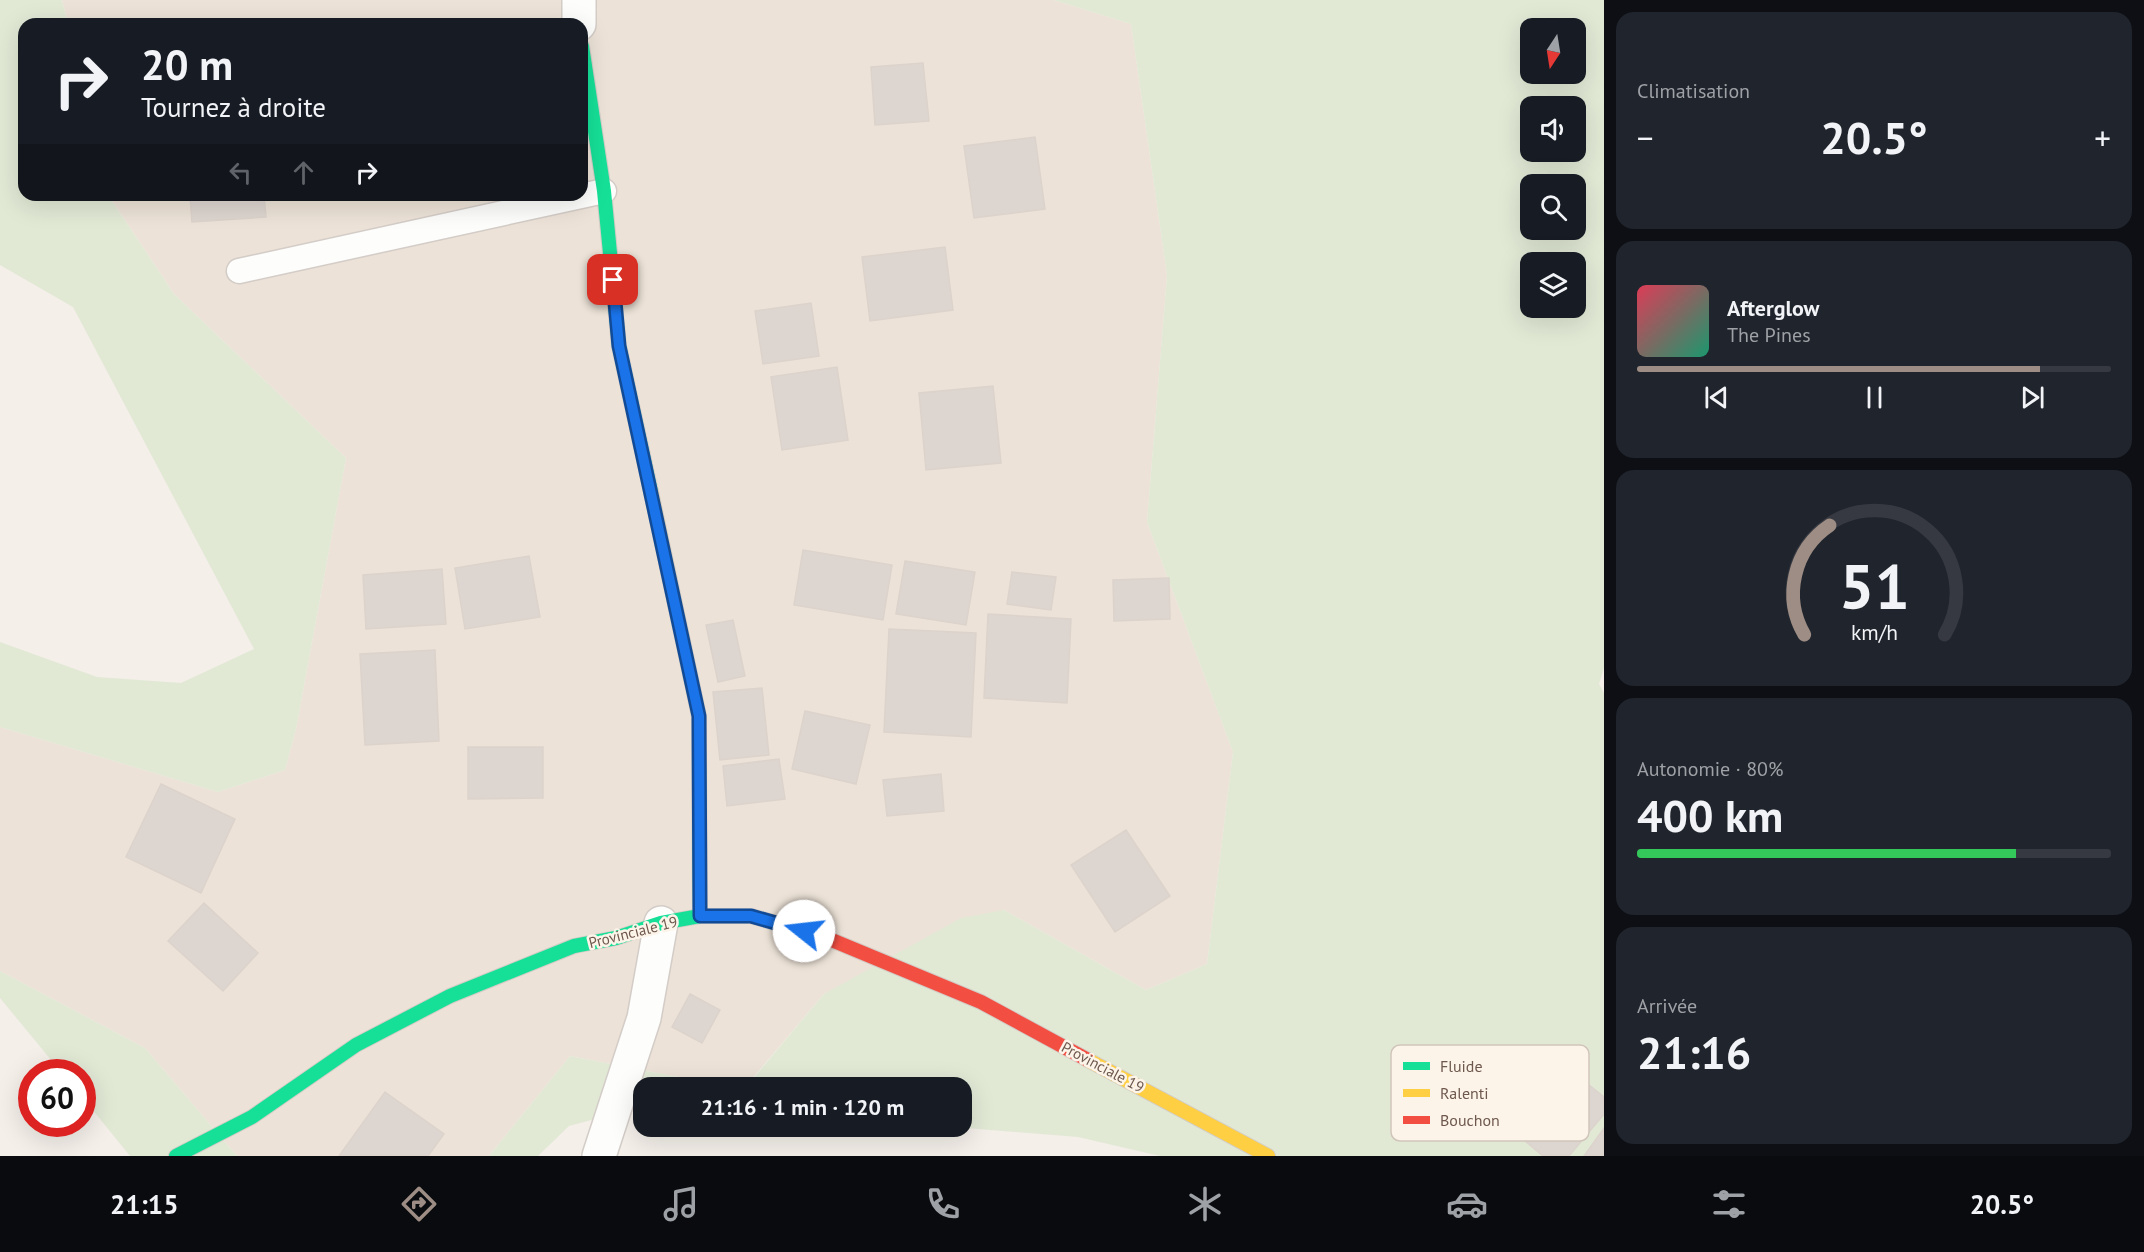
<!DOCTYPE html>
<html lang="fr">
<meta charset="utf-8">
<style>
body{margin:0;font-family:"PT Sans",sans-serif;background:#20242c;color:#f1f3f6;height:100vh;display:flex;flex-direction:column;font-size:22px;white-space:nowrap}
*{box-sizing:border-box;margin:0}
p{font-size:20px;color:#9ea1a6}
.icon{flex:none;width:33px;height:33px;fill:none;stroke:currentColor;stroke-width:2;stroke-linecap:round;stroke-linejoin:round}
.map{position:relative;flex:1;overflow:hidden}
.panel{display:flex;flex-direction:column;gap:12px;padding:12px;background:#0d0f14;width:540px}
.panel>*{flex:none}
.top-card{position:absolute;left:18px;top:18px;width:570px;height:183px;border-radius:18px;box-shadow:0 6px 24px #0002;background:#171b24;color:#f1f3f6;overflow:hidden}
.needle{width:39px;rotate:192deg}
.fabs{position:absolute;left:1520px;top:18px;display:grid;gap:12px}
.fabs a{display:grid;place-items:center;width:66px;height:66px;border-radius:12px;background:#171b24;box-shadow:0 6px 24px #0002;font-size:30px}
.speed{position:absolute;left:18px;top:1059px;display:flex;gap:12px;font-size:30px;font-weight:700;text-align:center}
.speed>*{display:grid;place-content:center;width:78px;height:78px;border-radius:50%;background:#171b24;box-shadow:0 6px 24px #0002;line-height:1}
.speed .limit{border:9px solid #d22;background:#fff;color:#111}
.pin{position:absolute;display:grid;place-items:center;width:51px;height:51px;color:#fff;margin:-26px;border-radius:12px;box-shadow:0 3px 9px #0006}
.me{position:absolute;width:66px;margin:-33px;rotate:286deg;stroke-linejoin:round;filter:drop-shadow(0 0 4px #0008)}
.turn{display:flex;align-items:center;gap:21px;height:126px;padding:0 24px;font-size:27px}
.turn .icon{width:78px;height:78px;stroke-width:2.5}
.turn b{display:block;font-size:42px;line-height:51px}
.lanes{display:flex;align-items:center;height:57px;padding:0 24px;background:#0003;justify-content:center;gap:30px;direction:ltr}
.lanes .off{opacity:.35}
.big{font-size:45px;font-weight:700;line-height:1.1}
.panel .tile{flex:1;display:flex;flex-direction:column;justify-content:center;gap:9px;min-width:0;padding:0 21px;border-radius:18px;background:#20242c}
.panel .dial{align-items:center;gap:0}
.dial svg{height:156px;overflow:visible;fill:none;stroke:#363941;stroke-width:7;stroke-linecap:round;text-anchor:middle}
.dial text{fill:#f1f3f6;stroke:none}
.song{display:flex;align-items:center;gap:18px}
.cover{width:72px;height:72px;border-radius:9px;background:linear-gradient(135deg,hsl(350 70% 55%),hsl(160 70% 35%))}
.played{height:6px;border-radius:3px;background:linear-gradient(90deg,#9d8d84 85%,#363941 85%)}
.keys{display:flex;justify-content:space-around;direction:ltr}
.heat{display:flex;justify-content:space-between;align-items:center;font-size:33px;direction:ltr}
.charge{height:9px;border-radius:4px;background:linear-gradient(90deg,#34c759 80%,#363941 0)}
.trip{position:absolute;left:633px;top:1077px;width:339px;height:60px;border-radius:18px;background:#171b24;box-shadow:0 6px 24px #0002;font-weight:700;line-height:60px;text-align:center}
.menu{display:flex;height:96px;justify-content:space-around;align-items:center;background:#090b0e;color:#9ea1a6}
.menu .icon{width:42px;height:42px}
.menu .current{color:#9d8d84}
.menu b{font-size:27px;color:#f1f3f6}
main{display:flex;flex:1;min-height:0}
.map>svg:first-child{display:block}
.residential{fill:#ece2d7}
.green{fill:#e1e9d5;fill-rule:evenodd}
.building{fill:#ddd5cf;stroke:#dcd3cc;stroke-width:1.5}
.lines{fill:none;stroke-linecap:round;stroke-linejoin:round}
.lane-casing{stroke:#d3ccc7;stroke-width:27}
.street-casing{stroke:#d3ccc7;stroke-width:36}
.fast-casing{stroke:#d3ccc6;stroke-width:16}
.slow-casing{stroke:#d3ccc6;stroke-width:16}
.jam-casing{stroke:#d3ccc6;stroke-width:16}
.lane{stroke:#fdfdfc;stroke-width:24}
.street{stroke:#fdfdfc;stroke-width:33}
.fast{stroke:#16e098;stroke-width:14}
.slow{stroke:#ffcf43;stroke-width:14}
.jam{stroke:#f24e42;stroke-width:14}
.route-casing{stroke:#114b97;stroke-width:15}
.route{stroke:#1a73e8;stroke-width:10}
.labels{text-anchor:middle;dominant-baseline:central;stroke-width:5;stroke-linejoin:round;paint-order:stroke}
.street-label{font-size:15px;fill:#6e584d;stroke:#fcf4e9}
.key{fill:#fcf4e9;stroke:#d1c5ba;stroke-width:1.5}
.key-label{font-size:16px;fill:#6e584d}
</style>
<main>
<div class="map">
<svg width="1604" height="1156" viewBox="0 0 1604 1156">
<rect width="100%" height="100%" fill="#f4efe9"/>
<path class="residential" d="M 62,0 L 1054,0 L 1131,24 L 1167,275 L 1147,522 L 1233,752 L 1207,964 L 1146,990 L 1004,910 L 824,994 L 745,1087 L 729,1087 L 570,1056 L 489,1156 L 237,1156 L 145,1048 L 0,971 L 0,727 L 218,792 L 285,770 L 296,729 L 346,458 L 174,294 L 112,201 L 111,195 L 582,195 L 582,24 L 68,24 Z"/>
<path class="green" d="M 0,0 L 62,0 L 68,24 L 24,24 L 24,195 L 111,195 L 112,201 L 174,294 L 346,458 L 296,729 L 285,770 L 218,792 L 0,727 L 0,642 L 97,677 L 181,683 L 254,649 L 73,307 L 0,265 Z
M 1054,0 L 1604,0 L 1604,668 L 1599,684 L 1604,693 L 1604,1156 L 1160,1156 L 1078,1137 L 954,1127 L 962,1126 L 962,1088 L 745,1088 L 824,994 L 961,918 L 1004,910 L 1146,990 L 1207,964 L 1233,752 L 1147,522 L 1167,275 L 1131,24 ZM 1530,28 L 1575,28 L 1575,74 L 1530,74 ZM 1530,106 L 1575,106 L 1575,152 L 1530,152 ZM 1530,184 L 1575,184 L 1575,230 L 1530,230 ZM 1530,262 L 1575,262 L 1575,308 L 1530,308 Z
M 0,971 L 145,1048 L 237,1156 L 130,1156 L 83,1098 L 82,1072 L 61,1072 L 0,998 Z
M 570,1056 L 729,1087 L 644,1088 L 643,1106 L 569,1126 L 538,1156 L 489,1156 Z"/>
<path class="building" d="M 923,63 L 929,121 L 875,125 L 871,67 Z
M 1035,137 L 1045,209 L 974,218 L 964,146 Z
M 190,195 L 264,195 L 266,217 L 192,222 Z
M 945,247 L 953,310 L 870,321 L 862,257 Z
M 811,303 L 819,356 L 763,364 L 755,311 Z
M 837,367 L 848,440 L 782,450 L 771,377 Z
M 993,386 L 1001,463 L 926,470 L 919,393 Z
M 803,550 L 892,565 L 883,620 L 794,605 Z
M 529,556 L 540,617 L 465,629 L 455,568 Z
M 905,561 L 975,572 L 966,625 L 896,614 Z
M 442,569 L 446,624 L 366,629 L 363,575 Z
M 1012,572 L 1056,577 L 1051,610 L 1007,604 Z
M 1169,578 L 1170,619 L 1114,621 L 1113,580 Z
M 988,614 L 1071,619 L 1067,703 L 984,698 Z
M 733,620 L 745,676 L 718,682 L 706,625 Z
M 889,629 L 976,633 L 971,737 L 884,732 Z
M 435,650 L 439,741 L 365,745 L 360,654 Z
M 762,688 L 769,755 L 720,760 L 713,692 Z
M 805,711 L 870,725 L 856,784 L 792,769 Z
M 468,747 L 543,747 L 543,798 L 468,799 Z
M 779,759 L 785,799 L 727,806 L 723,766 Z
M 941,774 L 944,811 L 887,816 L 883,780 Z
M 161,784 L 235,819 L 201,893 L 126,857 Z
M 1126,830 L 1170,896 L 1115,932 L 1071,865 Z
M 204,903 L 258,953 L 223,991 L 168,941 Z
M 690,994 L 720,1010 L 702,1043 L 672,1027 Z
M 1564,1065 L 1604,1097 L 1604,1114 L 1569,1156 L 1543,1156 L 1511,1129 Z
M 385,1092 L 444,1134 L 428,1156 L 339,1156 Z
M 1604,1128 L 1604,1156 L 1584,1156 Z"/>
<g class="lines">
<g class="lane-casing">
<path id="lane" d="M 239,271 L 604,191"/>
</g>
<g class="street-casing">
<path id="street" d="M 579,24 L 579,0
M 599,1156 L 644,1018 L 661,923"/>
</g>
<g class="fast-casing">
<path id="fast" d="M 582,46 L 604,191 L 619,346 L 651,492
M 699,758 L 700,916
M 176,1156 L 252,1117 L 356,1045 L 450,996 L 574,946 L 616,938 L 661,923 L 700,916 L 724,916"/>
</g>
<g class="slow-casing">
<path id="slow" d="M 651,492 L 699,716 L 699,758
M 1088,1060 L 1268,1156"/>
</g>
<g class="jam-casing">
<path id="jam" d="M 724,916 L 751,916 L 822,936 L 981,1002 L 1088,1060"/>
</g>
<use href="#lane" class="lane"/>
<use href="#street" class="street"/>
<use href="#fast" class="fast"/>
<use href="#slow" class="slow"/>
<use href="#jam" class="jam"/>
</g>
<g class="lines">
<g class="route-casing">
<path id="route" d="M 613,280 L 619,346 L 699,716 L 700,916 L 751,916 L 804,931"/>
</g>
<use href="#route" class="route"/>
</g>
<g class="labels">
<g class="street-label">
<text transform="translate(633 932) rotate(-14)">Provinciale 19</text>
<text transform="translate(1103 1067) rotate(28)">Provinciale 19</text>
</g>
</g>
<rect x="1391" y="1045" width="198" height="96" rx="9" class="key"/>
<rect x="1403" y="1062" width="27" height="8" fill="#16e098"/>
<rect x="1403" y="1089" width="27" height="8" fill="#ffcf43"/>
<rect x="1403" y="1116" width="27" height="8" fill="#f24e42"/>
<g class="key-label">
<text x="1440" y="1072">Fluide</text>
<text x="1440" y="1099">Ralenti</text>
<text x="1440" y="1126">Bouchon</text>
</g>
</svg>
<div class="fabs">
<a><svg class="needle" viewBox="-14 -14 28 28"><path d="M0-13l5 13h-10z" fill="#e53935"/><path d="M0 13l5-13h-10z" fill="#9ea1a6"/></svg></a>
<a><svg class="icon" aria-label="sound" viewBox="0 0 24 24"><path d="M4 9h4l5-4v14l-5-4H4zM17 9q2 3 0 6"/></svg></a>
<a><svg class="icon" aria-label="search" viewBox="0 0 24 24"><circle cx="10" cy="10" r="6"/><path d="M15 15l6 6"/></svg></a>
<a><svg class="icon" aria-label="layers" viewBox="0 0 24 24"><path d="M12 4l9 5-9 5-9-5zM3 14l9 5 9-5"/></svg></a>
</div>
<div class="speed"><div class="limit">60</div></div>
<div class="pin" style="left:613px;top:280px;background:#d93025"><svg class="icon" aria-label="arrive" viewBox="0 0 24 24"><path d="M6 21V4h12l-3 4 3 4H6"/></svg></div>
<svg class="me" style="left:804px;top:931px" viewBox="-20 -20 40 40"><circle r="19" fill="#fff"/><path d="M0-13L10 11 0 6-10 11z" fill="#1a73e8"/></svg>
<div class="trip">21:16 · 1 min · 120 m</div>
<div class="top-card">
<div class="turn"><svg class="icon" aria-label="right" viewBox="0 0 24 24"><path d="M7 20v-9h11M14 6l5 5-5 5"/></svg><div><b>20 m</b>Tournez à droite</div></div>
<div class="lanes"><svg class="icon off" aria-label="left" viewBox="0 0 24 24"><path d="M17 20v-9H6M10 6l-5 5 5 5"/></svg><svg class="icon off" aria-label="ahead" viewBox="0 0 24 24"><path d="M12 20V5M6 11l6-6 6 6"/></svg><svg class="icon" aria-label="right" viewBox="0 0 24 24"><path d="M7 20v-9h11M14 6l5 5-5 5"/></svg></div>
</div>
</div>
<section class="panel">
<div class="tile"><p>Climatisation</p>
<div class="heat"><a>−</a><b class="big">20.5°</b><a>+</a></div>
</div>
<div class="tile">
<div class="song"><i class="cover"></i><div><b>Afterglow</b><p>The Pines</p></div></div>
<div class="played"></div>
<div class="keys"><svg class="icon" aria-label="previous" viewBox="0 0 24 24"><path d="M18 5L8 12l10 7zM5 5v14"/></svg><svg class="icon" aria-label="pause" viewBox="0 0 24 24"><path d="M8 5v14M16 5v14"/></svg><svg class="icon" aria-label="next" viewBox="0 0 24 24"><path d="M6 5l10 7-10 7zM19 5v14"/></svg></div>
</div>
<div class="tile dial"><svg viewBox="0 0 100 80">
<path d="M14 69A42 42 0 1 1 86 69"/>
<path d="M14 69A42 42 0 0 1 27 13" stroke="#9d8d84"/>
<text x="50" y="56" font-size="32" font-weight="700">51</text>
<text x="50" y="72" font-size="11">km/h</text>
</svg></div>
<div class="tile"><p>Autonomie · 80%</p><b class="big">400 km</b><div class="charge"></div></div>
<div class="tile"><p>Arrivée</p><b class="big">21:16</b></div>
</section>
</main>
<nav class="menu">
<b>21:15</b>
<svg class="icon current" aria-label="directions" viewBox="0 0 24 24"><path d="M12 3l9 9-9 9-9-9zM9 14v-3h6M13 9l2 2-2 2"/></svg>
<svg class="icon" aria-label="music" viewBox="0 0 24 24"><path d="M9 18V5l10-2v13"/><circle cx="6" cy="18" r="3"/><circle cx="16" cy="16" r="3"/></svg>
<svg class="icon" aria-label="phone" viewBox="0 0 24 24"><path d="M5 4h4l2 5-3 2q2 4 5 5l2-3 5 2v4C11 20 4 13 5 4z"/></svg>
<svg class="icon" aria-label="climate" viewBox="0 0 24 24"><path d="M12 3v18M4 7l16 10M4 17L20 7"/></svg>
<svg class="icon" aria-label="car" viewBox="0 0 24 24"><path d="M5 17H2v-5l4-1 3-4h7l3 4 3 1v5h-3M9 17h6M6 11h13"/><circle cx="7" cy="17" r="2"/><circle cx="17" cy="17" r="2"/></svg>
<svg class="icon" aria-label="filters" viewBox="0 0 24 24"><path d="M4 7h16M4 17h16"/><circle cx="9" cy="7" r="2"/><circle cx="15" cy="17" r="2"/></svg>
<b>20.5°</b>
</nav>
